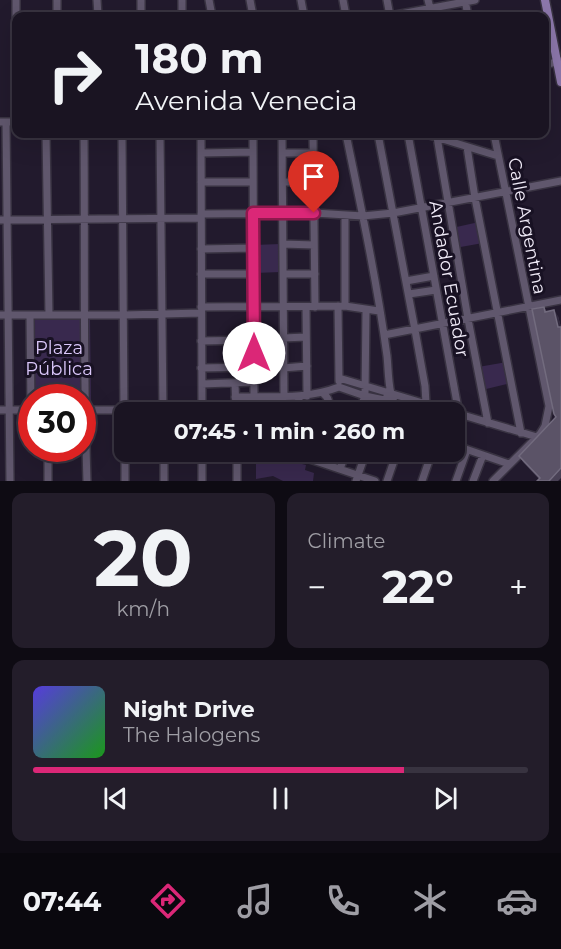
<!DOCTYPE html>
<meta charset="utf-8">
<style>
body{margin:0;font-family:Montserrat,sans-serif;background:#231d2a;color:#f1f3f6;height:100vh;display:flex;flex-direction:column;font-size:22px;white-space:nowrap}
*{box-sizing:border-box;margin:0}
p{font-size:20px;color:#9f9ea5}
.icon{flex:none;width:33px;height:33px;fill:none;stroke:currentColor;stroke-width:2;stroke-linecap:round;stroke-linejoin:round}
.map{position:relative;height:481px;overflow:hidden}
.side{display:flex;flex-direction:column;gap:12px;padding:12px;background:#0e0b13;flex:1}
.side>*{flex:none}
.hud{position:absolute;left:12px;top:12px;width:537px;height:126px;border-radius:12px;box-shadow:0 6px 24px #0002,0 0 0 2px #383340;background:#1a1422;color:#f1f3f6;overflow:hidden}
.speed{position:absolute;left:18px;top:384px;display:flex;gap:12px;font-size:30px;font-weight:700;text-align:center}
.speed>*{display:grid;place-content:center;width:78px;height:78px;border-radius:50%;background:#1a1422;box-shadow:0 6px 24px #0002,0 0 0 2px #383340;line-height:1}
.speed .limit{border:9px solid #d22;background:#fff;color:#111}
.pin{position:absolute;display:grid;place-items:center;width:51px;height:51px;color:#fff;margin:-62px -26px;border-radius:50% 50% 50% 0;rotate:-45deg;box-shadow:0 0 6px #0007}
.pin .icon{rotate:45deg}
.me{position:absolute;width:66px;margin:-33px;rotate:0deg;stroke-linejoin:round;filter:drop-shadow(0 0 4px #0008)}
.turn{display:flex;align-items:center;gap:21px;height:126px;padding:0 24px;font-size:27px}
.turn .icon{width:78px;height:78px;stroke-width:2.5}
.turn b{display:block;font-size:42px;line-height:51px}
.big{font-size:45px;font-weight:700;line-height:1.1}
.side .card{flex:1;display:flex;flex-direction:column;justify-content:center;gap:9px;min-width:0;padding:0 21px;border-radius:12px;background:#231d2a}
.side .dial{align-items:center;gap:0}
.dial b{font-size:78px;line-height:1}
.song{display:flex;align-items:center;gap:18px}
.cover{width:72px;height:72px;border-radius:9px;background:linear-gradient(135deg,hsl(250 70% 55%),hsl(120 70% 35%))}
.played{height:6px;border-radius:3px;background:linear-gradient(90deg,#db2777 75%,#383340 75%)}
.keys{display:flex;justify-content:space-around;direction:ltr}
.heat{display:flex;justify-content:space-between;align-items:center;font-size:33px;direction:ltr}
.side .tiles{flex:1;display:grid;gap:12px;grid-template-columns:1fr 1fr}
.card:last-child{grid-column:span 2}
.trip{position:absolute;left:114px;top:402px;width:351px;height:60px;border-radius:12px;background:#1a1422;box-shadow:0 6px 24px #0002,0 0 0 2px #383340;font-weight:700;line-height:60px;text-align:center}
.tabs{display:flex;height:96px;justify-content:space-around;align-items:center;background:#0a080e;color:#9f9ea5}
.tabs .icon{width:42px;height:42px}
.tabs .selected{color:#db2777}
.tabs b{font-size:27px;color:#f1f3f6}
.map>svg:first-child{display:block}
.green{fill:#39294e}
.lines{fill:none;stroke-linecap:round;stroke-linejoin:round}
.minor-casing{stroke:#393342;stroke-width:10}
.major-casing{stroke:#393342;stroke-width:11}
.minor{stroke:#60576d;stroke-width:7}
.major{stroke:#8c77ab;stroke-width:8}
.wall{fill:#494155}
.shaded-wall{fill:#322a3e}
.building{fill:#5b5367;stroke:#726b7e;stroke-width:1.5}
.route-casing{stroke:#8e194d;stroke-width:15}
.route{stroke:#db2777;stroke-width:10}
.labels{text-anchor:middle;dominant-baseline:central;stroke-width:6;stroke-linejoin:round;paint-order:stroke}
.street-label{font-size:18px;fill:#f0ebf8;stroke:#181123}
.park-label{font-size:18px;fill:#dbc8fb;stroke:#181123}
</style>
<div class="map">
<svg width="561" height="481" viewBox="0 0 561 481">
<rect width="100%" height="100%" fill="#221a2d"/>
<path class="green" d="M 479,222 L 483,243 L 455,248 L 452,228 Z
M 280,244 L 281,272 L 255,273 L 254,245 Z
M 90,318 L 91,403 L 83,403 L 82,398 L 32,398 L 31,403 L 27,403 L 27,320 Z
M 256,337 L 283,337 L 283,362 L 256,363 Z
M 507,362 L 511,383 L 482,390 L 478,367 Z
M 258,452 L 285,452 L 287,453 L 286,460 L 306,465 L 305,470 L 314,473 L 313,481 L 283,481 L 273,476 L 256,479 L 256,453 Z"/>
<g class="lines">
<g class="minor-casing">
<path id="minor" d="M 16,0 L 16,112
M 57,0 L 57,16
M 97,0 L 98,16
M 141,0 L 141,16
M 209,0 L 212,16
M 250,0 L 253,16
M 301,0 L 304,16
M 343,0 L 346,16
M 387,0 L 390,16
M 428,0 L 432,16
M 465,0 L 468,16
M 182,16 L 182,0
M 390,16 L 475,0
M 544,65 L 561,61
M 0,122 L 16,122
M 6,122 L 10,481
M 46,134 L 49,315
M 84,134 C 85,249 83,365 87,481
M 122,134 L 124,415
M 160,134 L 163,412
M 201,134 L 202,412
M 253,134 L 254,396
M 282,134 L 284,397
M 313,134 L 315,307
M 346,134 C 361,207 377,282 387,356 C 389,373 387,402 402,412
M 378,134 L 415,330 L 425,386 L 426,404
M 408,134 L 459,414 L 454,429
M 426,134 L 498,156
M 437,137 L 468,319 L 488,423
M 467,147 L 475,198 L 521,433
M 201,153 L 253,152
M 283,153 L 313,153
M 201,182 L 253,182
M 283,182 L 314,182
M 201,214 L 314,213 L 363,216 L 393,213 L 561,181
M 345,216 L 345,306
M 0,220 L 201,218
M 283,244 L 314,245
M 201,249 L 253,248
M 201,274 L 253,274
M 283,274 L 315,274
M 406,281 L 434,276
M 409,294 L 436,290
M 338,306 L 339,381
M 201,307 L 345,306 L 379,311
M 306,307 L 307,396
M 0,315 L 124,315 L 201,313
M 30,316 L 31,410
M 384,335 L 561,300
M 283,338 L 306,337
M 201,341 L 254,340
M 201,368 L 254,367
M 283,368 L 307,366
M 339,378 L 453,412
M 235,383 L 236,412
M 202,384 L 254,382
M 339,387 L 365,396 L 394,402
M 323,393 C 330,399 330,404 327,412
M 235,397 C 271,396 305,400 339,387
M 0,410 L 32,410
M 82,410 L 202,410
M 295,412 L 300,396
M 359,412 L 365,396 L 366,310
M 379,412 L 382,402 L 387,397
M 456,413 L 537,437
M 454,445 L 509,464
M 125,452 L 125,481
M 164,452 L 164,481
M 202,452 L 202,481
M 237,452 L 237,481
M 289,452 L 375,481
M 340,469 L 346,452
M 48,481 L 48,448
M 356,481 L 366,452
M 387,481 L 397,452
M 422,481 L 432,452
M 456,481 L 467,450
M 473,481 L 483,455
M 493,481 L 540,434 L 545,426 L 549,406 L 494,134"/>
</g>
<g class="major-casing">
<path id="major" d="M 545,0 L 561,82"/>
</g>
<use href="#minor" class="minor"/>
<use href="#major" class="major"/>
</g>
<path class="wall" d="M 544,307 L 547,312 L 558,316 L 561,327 L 561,478 L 558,481 L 537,481 L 539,479 L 523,462 L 519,456 L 556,417 L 554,414 Z"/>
<path class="shaded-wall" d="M 554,310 L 558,316 L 561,328 L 558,327 Z"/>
<path class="building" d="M 544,307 L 545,312 L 554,310 L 558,327 L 561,327 L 561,468 L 549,481 L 537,481 L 540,478 L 519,456 L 556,417 L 554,414 L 532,309 Z"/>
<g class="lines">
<g class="route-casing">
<path id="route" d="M 254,353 L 253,213 L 314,213"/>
</g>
<use href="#route" class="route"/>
</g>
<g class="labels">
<g class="street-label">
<text transform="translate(527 226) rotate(79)">Calle Argentina</text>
<text transform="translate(449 279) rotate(80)">Andador Ecuador</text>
</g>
<g class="park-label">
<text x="59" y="348">Plaza<tspan x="59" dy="21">Pública</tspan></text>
</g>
</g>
</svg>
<div class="speed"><div class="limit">30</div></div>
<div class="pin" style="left:314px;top:213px;background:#d93025"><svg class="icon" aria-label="arrive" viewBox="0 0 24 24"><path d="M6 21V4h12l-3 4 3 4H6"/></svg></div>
<svg class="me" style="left:254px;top:353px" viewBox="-20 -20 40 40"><circle r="19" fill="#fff"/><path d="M0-13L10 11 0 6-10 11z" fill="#db2777"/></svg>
<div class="trip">07:45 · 1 min · 260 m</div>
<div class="hud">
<div class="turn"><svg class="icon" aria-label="right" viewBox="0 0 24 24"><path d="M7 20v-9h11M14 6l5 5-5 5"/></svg><div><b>180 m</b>Avenida Venecia</div></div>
</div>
</div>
<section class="side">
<div class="tiles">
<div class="card dial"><b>20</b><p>km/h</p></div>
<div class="card"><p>Climate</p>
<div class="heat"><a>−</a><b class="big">22°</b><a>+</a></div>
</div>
<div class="card">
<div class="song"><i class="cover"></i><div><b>Night Drive</b><p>The Halogens</p></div></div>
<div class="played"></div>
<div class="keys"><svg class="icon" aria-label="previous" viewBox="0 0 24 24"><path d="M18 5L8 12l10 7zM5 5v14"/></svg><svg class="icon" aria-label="pause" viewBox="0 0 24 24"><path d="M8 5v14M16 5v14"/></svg><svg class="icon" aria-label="next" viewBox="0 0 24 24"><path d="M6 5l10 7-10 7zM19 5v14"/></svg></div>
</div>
</div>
</section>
<nav class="tabs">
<b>07:44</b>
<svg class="icon selected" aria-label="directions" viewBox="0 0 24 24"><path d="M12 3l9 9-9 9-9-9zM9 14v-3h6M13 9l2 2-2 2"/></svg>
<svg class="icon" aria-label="music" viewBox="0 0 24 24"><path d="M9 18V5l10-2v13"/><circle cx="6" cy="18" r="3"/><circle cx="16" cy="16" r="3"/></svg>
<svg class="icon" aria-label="phone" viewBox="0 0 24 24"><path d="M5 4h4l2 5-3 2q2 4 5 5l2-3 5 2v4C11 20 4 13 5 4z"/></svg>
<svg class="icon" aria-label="climate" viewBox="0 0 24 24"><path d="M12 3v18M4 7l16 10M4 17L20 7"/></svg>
<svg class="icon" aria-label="car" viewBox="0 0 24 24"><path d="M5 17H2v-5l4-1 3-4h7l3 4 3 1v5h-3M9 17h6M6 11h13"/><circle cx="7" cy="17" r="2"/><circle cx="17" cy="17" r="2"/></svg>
</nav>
